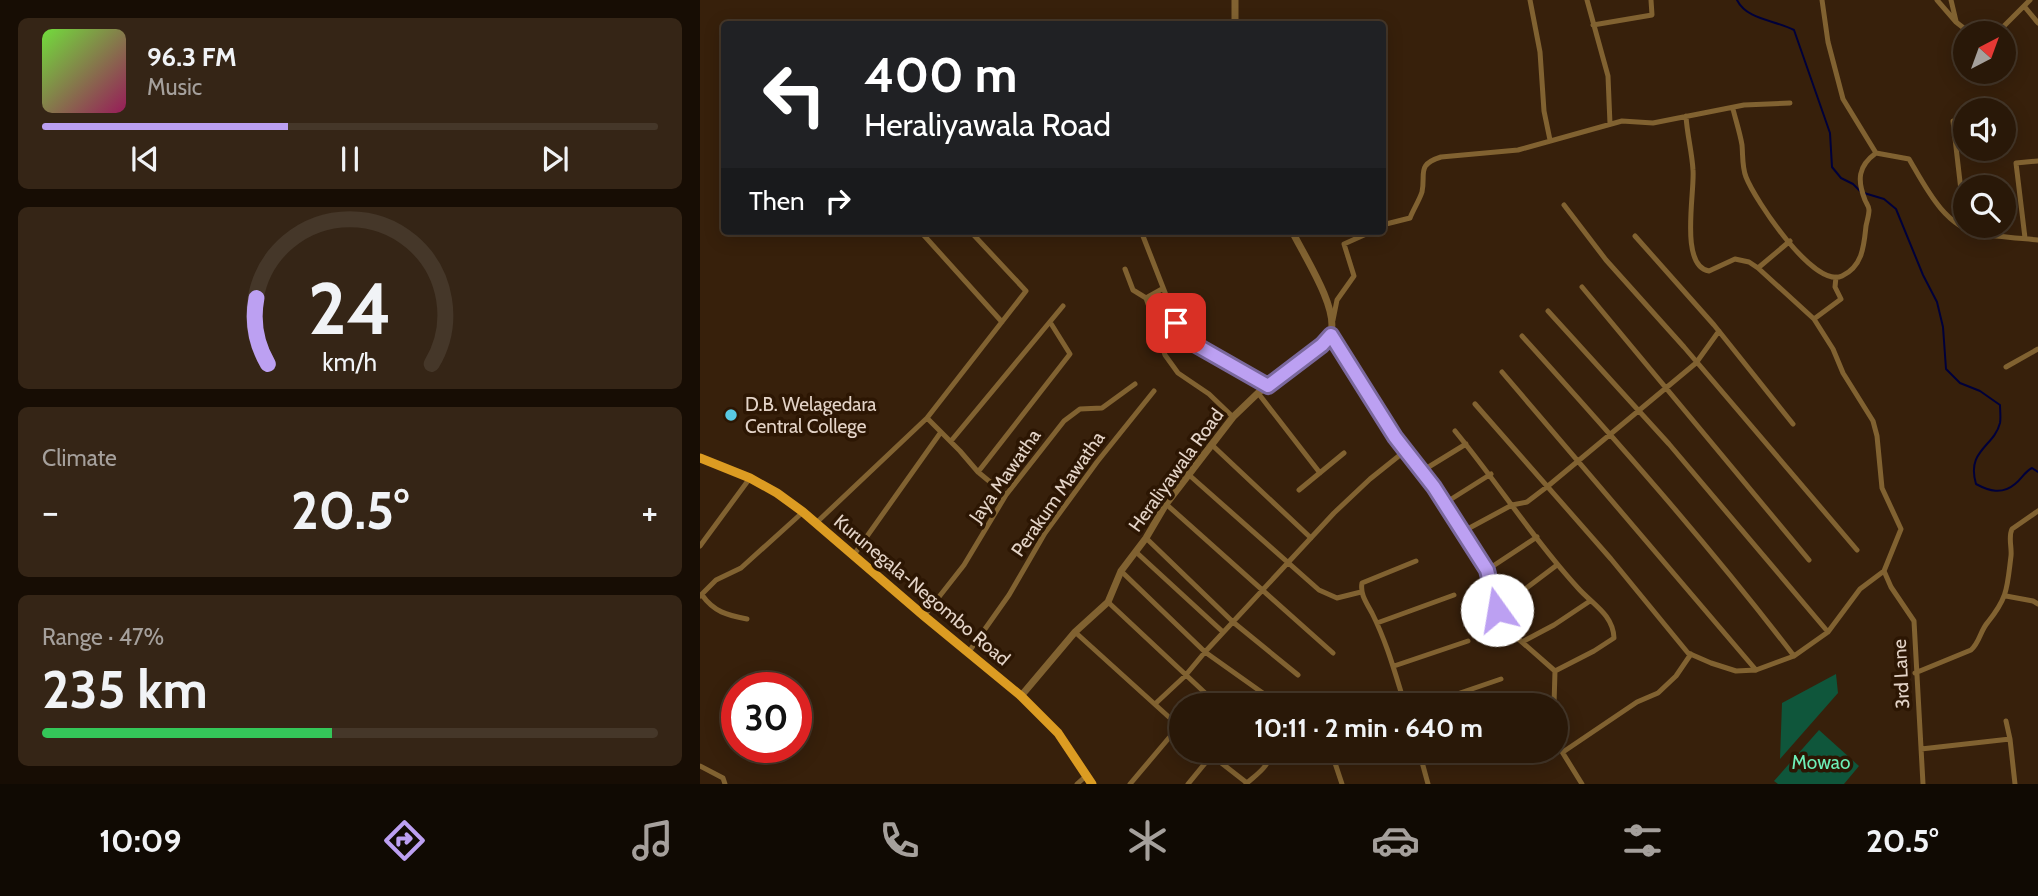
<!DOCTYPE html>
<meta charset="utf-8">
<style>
body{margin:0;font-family:Cabin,sans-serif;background:#352516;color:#f1f3f6;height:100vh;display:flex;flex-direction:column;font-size:26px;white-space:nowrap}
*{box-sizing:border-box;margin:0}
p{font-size:23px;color:#a5a09c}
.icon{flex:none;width:38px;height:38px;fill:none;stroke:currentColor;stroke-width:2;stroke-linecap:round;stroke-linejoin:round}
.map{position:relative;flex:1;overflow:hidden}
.details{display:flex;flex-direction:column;gap:18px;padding:18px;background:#170d04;width:700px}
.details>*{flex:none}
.banner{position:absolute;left:21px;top:21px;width:665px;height:214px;border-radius:7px;box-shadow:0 4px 18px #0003,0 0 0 2px #453729;background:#202124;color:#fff;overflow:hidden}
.needle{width:46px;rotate:41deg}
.buttons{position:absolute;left:1253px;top:21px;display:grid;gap:14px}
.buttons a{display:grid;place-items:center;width:63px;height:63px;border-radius:50%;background:#291808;box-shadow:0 4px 18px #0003,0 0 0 2px #453729;font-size:35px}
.speed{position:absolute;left:21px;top:672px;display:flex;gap:14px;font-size:35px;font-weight:700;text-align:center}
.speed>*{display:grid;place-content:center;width:91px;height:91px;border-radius:50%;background:#291808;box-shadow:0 4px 18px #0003,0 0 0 2px #453729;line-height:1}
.speed .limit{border:10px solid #d22;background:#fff;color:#111}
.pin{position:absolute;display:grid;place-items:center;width:60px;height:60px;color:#fff;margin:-30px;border-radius:14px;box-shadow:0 4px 10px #0006}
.me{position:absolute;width:77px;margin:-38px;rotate:347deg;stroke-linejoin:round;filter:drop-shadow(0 0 5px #0008)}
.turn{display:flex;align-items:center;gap:24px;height:147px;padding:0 28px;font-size:32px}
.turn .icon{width:91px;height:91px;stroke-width:2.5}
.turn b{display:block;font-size:49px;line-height:60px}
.then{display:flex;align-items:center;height:66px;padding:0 28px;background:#0003;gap:14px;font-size:26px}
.big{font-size:52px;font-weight:800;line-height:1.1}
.details .widget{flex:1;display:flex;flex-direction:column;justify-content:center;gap:10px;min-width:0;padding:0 24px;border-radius:10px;background:#352516}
.details .dial{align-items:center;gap:0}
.dial svg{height:182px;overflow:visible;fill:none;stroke:#453729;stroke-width:7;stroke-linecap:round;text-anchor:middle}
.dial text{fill:#f1f3f6;stroke:none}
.song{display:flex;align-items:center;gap:21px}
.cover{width:84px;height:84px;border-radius:10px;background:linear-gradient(135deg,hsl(100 70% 55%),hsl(330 70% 35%))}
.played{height:7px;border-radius:4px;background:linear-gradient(90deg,#bca0f2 40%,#453729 40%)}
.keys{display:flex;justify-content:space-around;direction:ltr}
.heat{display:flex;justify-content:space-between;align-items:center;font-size:38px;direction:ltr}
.charge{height:10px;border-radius:5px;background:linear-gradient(90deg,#34c759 47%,#453729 0)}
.trip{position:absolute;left:469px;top:693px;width:399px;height:70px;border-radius:35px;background:#291808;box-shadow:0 4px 18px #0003,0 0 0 2px #453729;font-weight:800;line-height:70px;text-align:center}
.tab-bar{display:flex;height:112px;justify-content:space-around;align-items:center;background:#100a03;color:#a5a09c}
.tab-bar .icon{width:49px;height:49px}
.tab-bar .active{color:#bca0f2}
.tab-bar b{font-size:32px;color:#f1f3f6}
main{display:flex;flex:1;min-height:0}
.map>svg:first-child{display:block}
.green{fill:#0f563b}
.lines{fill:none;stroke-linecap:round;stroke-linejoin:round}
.stream{stroke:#00003a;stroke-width:2}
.minor{stroke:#816231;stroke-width:5}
.tertiary{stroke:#816231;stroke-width:7}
.primary{stroke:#dc9c22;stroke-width:9}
.route-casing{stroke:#7a689d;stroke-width:18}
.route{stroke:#bca0f2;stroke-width:12}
.poi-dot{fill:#58c9e3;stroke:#2c1603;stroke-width:2.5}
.labels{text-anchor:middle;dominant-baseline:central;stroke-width:7;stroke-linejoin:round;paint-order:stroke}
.poi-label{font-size:19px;fill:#e4d4c8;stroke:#2c1603;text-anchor:start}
.street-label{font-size:19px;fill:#e4d4c8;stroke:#2c1603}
.park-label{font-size:19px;fill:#6defb7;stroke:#2c1603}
</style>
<main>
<section class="details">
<div class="widget">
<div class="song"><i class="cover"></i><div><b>96.3 FM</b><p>Music</p></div></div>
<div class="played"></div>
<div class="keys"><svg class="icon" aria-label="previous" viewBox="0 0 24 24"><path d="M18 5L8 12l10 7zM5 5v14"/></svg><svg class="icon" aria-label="pause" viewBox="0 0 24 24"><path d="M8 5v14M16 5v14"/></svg><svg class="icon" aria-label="next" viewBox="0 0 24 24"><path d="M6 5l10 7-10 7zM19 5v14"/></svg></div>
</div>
<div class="widget dial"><svg viewBox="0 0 100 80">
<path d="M14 69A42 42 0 1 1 86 69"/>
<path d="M14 69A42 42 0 0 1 9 40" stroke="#bca0f2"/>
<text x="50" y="56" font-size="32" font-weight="700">24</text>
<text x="50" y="72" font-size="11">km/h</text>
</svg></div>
<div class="widget"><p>Climate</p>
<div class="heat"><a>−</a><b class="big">20.5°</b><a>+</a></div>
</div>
<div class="widget"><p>Range · 47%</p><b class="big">235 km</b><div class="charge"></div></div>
</section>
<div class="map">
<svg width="1338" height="784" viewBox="0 0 1338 784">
<rect width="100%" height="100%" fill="#37200b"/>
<path class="green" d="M 1136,674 L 1138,693 L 1080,759 L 1082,703 Z
M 1119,730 L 1159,766 L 1144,784 L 1078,784 L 1074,781 Z"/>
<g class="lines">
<path class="stream" d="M 1037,0 C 1047,20 1075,20 1094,30 L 1130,133 L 1132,167 L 1141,178 L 1153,184 L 1160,191
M 1164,193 L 1184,199 L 1196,209 L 1223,275 L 1237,302 L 1243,327 L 1246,369 L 1260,383 L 1280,391 L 1300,405 C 1300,410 1301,418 1300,423 C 1294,447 1266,450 1276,484 C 1289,491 1302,495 1315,484 C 1322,479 1324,472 1332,468 L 1338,472"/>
<path class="minor" d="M 830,0 L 840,52 L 844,111 L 850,140
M 887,0 L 908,76 L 910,124
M 1122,0 L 1128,42 L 1143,99 L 1176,153
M 1237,0 L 1256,22 L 1270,33
M 1251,0 L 1256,21
M 1324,6 L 1338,23
M 893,25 L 952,15 L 951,0
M 1297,33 L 1330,0
M 1033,109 C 1036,121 1040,133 1042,145 C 1043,156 1042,167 1046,177 C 1055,200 1114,289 1142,276 C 1163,266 1164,245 1166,226 C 1167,221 1169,215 1169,210 C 1169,206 1166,203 1165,200 C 1157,180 1158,166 1176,153
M 1253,121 L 1265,225
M 1176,153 L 1209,159 C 1225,186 1244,226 1278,233 C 1297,237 1318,238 1338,240
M 864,205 L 906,260 L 984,347 L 1157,550
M 682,225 L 710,218 C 713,210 719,201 722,192 C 726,173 716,165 741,157 L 818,150 L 922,121 L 953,123 L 1044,105 L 1090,103
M 220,231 L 302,322
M 441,231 L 482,336 L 568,386
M 935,236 L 1014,325 L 1093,424
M 1325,238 L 1316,163 L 1338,161
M 1058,268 L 1090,241
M 425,269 L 433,290 L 446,298 L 465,355 L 478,373 L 509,394 L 533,417
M 882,287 L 1109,560
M 446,298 L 462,289
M 848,311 L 969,444 L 1128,632
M 1114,319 L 1141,299 L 1135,287 L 1136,277
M 633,320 L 637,300 L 654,276 L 644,244 L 673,231
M 631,335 L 686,422 L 705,451 L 722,471 L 787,570 L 797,610 L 806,628 L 855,671 L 854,705
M 822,336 C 916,440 1009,545 1094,656
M 1306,367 L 1338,349
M 802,372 L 1056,670
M 558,393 L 620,473
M 775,404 L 911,559 L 988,653 L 1011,663 L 1036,671 L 1056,670 L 1094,656 L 1128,632 L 1160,589 L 1184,571 L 1201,529 L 1182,488 L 1177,436 L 1173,421 L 1143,373 L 1133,349 L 1114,319 L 1058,268 L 1049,262 L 1035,259 L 1009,271 C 979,266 995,192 993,170 C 992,152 987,134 986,116
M 227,418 L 260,451 L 278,472
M 755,431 C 797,482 833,539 878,588 C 892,604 913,614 914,638 L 894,651 L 855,671
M 251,441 L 363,306
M 511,444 L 611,538
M 722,471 L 766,444
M 488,474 L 619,590 L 637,598 L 661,592
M 599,490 L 644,453
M 306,495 L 278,472 L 370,354 L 350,322
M 745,503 L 791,474
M 466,504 L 633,653
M 116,523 L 227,418 L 326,291 L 270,231
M 762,532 L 812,505 L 827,502 L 848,486 L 996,363 L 1019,331
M 446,538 L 533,622 L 598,675
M 0,546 L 50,478
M 436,552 L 523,632
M 153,556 L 241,432
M 787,570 L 837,537
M 421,571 L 505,652 L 567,696 L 577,705
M 1184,571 L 1191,587 L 1214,621 L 1223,784
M 2,595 C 14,612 27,615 47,619
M 0,596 L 16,580 L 41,568 L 103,512
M 1306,596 L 1333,601 L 1338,604
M 408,602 L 518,705
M 797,610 L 857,565
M 224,616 L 264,565 L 306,495 L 364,421 L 380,409 L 402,408 L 435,384
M 677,623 L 754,595
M 375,632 L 481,728
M 822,642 L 854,625 L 890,601
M 268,653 L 309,595 L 345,533 L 397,462 L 454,391
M 694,666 L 768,641
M 1215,673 L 1271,650 C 1280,642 1280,631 1288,622 C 1308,597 1307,588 1311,556 C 1312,547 1308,537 1312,529 L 1338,511
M 455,704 L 485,676 L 505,652 L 634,513 L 670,479 L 705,451
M 705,705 C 695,673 687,643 672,613 C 666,602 660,594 662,583 L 716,561
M 725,705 L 801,679
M 1306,721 L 1310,739 L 1315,784
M 856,742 L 882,784
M 1221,749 L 1310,739
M 506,751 L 547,783 L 546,784
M 631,751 L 642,784
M 719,751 L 728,784
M 863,752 L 937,702 L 958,693 L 976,676 L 991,654
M 0,766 L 23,778 L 25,784
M 547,783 C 557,774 573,764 568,751
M 377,784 L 386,776
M 430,784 L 479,726
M 488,784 L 511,756"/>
<path class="tertiary" d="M 535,0 L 535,24
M 321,696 L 375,632 L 408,602 L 421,571 L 446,538 L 466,504 L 533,417 L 558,393 L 622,345 C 626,341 630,338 631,332 C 638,307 603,254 592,231"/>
<path class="primary" d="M 0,458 L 50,478 L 77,493 L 103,512 L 224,616 L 321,696 L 358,733 L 392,784"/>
</g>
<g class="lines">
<g class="route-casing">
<path id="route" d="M 476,323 L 482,337 L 568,386 L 622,345 L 631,335 L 695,437 L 734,487 L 787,570 L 797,610"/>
</g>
<use href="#route" class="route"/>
</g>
<circle class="poi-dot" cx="31" cy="415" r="7"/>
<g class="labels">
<g class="poi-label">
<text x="45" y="404">D.B. Welagedara<tspan x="45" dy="22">Central College</tspan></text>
</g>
<g class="street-label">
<text transform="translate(476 470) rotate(-54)">Heraliyawala Road</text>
<text transform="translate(305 476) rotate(-55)">Jaya Mawatha</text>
<text transform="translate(358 494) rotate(-55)">Perakum Mawatha</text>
<text transform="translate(222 590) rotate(40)">Kurunegala-Negombo Road</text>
<text transform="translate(1201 674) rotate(-93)">3rd Lane</text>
</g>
<g class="park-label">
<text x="1121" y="762">Mowao</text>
</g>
</g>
</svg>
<div class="buttons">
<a><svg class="needle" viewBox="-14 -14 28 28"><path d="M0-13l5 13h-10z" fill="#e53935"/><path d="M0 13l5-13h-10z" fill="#a5a09c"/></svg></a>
<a><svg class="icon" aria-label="sound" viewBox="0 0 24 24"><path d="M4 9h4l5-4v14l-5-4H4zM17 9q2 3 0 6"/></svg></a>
<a><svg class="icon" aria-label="search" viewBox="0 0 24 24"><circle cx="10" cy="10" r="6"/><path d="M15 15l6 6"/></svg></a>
</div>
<div class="speed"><div class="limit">30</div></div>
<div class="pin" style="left:476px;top:323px;background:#d93025"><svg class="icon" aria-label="arrive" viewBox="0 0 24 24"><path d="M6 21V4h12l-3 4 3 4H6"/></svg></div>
<svg class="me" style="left:797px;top:610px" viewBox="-20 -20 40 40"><circle r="19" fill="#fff"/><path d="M0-13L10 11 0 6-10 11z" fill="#bca0f2"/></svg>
<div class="trip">10:11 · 2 min · 640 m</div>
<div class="banner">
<div class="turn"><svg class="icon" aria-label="left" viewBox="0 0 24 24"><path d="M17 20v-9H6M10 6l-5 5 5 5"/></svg><div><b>400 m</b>Heraliyawala Road</div></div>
<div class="then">Then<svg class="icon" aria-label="right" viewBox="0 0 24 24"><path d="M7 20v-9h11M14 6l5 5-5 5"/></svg></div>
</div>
</div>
</main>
<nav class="tab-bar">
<b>10:09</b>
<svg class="icon active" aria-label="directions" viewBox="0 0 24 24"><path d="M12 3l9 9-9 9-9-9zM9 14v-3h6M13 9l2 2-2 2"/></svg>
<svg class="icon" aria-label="music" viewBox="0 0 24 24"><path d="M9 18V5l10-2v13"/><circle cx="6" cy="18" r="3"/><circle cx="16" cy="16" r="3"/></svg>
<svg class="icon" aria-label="phone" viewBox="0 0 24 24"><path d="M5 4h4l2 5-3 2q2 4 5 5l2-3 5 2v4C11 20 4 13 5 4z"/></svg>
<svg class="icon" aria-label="climate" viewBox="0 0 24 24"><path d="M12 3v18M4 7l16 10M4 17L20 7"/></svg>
<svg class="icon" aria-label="car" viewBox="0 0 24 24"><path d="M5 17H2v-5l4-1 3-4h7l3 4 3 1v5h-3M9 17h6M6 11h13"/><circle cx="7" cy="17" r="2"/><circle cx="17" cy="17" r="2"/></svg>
<svg class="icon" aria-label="filters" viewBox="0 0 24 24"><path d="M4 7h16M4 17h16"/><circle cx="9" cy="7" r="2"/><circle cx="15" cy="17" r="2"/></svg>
<b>20.5°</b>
</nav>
